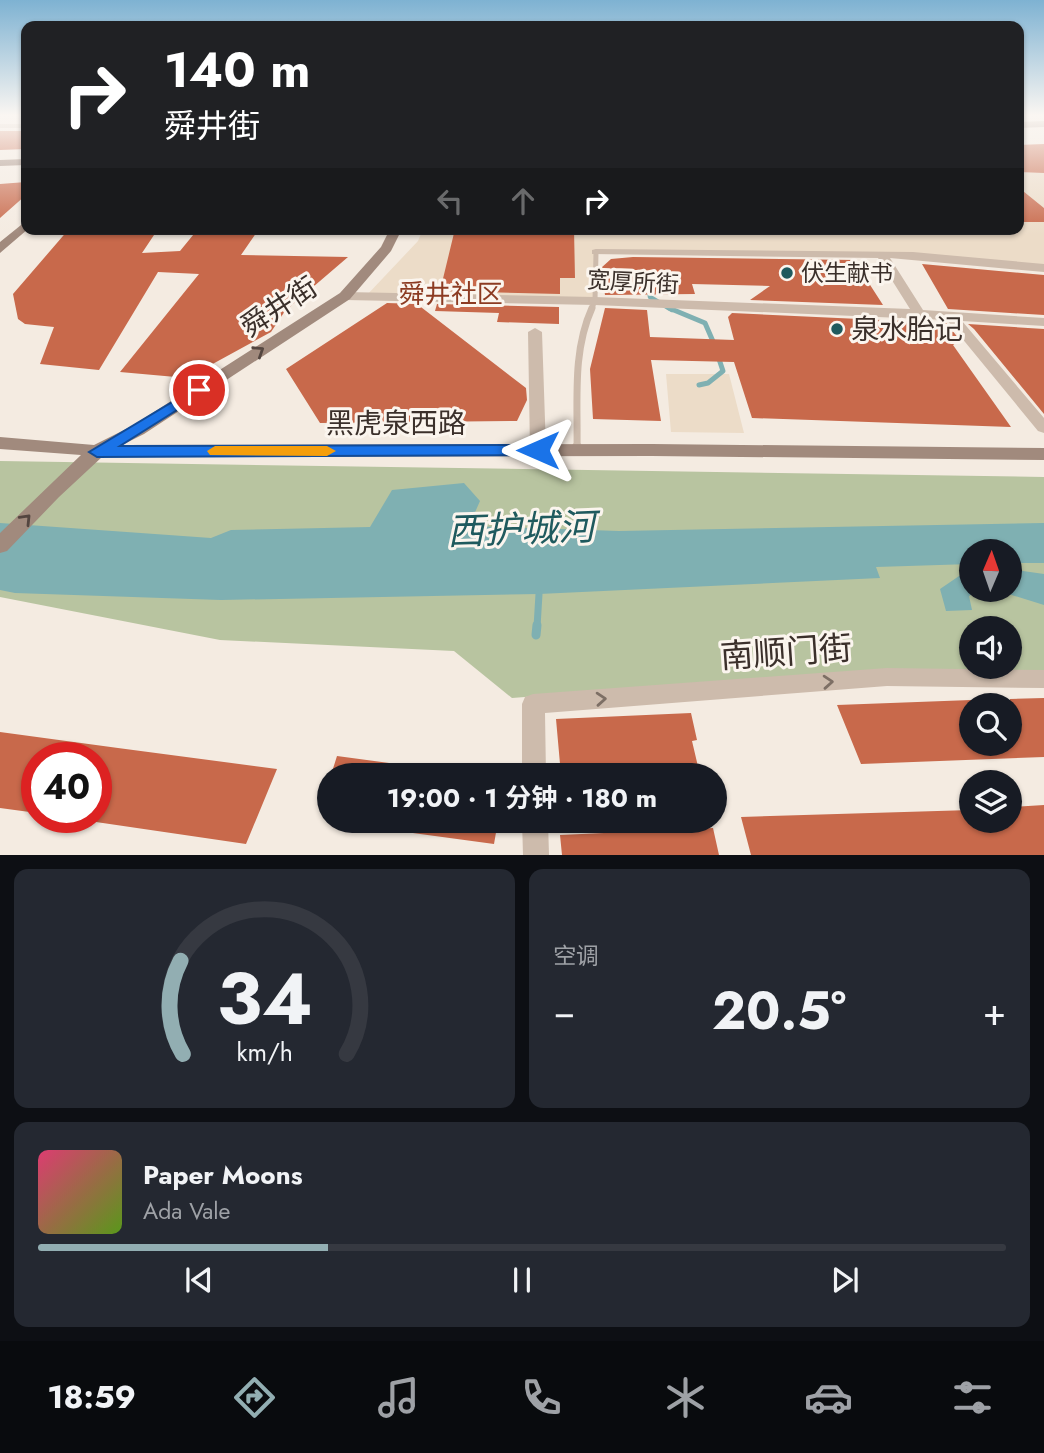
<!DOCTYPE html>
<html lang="zh">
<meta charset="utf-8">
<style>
body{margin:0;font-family:Jost,"Noto Sans SC",sans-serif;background:#242831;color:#f1f3f6;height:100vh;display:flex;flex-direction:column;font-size:26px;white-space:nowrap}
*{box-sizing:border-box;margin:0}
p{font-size:23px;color:#9ea1a6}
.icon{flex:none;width:38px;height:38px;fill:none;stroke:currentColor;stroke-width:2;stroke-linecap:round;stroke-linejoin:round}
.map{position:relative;height:855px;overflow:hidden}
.side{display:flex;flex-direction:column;gap:14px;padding:14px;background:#0d0f14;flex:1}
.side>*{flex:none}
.banner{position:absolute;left:21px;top:21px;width:1003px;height:214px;border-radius:14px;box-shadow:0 2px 5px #0004;background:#202124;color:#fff;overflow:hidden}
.needle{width:46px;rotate:2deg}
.buttons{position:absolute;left:959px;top:539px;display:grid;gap:14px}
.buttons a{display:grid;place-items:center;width:63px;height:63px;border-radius:50%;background:#171b24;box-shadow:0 2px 5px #0004;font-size:35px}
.speed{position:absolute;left:21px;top:742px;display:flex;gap:14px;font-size:35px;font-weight:700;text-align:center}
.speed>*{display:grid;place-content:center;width:91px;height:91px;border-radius:50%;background:#171b24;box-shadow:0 2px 5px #0004;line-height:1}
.speed .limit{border:10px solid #d22;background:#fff;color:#111}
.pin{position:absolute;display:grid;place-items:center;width:60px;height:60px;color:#fff;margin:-30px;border:4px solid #fff;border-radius:50%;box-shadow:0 2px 7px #0007}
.me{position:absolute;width:77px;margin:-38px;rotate:270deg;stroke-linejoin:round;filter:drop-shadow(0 0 5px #0008)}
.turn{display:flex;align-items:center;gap:24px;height:147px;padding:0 28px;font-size:32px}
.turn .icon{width:91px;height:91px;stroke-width:2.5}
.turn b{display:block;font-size:49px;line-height:60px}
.lanes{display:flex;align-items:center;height:66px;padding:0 28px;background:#0003;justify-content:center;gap:35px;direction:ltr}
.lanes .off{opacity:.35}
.big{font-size:52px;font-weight:700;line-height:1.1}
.side .card{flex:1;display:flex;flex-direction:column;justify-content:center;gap:10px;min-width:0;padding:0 24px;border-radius:14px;background:#242831}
.side .dial{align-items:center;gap:0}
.dial svg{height:182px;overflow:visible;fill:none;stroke:#363941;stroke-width:7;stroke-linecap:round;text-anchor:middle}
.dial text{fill:#f1f3f6;stroke:none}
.song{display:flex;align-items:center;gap:21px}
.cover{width:84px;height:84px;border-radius:10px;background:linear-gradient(135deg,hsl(340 70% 55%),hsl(90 70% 35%))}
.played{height:7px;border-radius:4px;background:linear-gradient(90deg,#92aeb2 30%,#363941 30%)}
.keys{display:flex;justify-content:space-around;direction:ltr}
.heat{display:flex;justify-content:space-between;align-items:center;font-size:38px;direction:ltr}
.side .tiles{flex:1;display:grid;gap:14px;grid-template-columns:1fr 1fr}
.card:last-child{grid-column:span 2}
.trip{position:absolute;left:317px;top:763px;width:410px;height:70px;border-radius:35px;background:#171b24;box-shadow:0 2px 5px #0004;font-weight:700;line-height:70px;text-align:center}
.dock{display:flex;height:112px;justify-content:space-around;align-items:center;background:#090b0e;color:#9ea1a6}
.dock .icon{width:49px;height:49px}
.dock .active{color:#92aeb2}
.dock b{font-size:32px;color:#f1f3f6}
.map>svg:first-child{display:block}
.green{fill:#b8c4a0;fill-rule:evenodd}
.plaza{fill:#ecdcc8}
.water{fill:#7fb0b2}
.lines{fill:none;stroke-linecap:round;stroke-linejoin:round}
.stream-far3{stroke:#7fb0b2;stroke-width:4.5}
.stream-far2{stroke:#7fb0b2;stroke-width:5}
.stream-far1{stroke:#7fb0b2;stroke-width:7}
.stream{stroke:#7fb0b2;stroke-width:9}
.building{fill:#c8694b}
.lane-far2{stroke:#cdbbac;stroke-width:5}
.lane-far1{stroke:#cdbbac;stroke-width:7}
.lane{stroke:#cdbbac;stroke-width:10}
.street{fill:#cdbbac;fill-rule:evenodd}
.secondary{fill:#a18a7d;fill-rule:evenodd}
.oneway{stroke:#544640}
.oneway2{stroke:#7d6f65}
.route{fill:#1a73e8;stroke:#114b97;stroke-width:2}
.slow{fill:#f59e0b}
.poi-dot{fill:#1f5a5e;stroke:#fbf5ee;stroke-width:2.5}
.labels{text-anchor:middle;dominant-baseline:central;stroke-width:6;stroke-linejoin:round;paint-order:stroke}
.far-poi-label{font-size:23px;fill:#3b302b;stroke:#fbf5ee;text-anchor:start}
.far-street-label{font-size:23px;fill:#3b302b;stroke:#fbf5ee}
.far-quarter-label{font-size:26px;fill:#8c3b22;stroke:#fbf5ee}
.street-label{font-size:28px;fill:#3b302b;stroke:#fbf5ee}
.poi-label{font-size:28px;fill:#3b302b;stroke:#fbf5ee;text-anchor:start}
.near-street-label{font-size:33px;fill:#3b302b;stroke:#fbf5ee}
.near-water-label{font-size:37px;font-style:italic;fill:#1f5a5e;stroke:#fbf5ee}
</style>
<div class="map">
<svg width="1044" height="855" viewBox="0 0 1044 855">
<rect width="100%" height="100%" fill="#f4ebe1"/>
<path class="green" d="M 0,461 L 1044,477 L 1044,674 L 888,669 L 512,698 L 454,651 L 220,640 L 0,597 ZM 971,551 L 1010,551 L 1010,590 L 971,590 ZM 971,628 L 1010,628 L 1010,667 L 971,667 Z"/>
<path class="plaza" d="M 1018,172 L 1044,173 L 1044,208 L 1034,200 L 1019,200 Z
M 1019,222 L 1044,222 L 1044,268 L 965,258 L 597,252 L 595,301 L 366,296 L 418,241 L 423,229 L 455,229 L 574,278 L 574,229 L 1018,229 Z
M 666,374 L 729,374 L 744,433 L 671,432 Z"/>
<path class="water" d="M 464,483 L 480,501 L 469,526 L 619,531 L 1044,523 L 1044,563 L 1010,563 L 1010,551 L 971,551 L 971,564 L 876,567 L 880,578 L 539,594 L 221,600 L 15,593 L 0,590 L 0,523 L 211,538 L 231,530 L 370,527 L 392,490 Z
M 1010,569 L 1044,574 L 1044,605 L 996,590 L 1010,590 Z
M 965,572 L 971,572 L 971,590 L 980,590 L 969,596 L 972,610 L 946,611 L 940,589 Z"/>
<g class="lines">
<path class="stream-far3" d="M 649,289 L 650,297 L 672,310"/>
<path class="stream-far2" d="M 669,308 L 705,323 L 715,346
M 699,385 L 708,383 L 723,371 L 718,356"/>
<path class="stream-far1" d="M 537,627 L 539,594"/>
<path class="stream" d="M 536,635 L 537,625"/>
</g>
<path class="building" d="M 0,131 L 26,131 L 26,149 L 0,150 Z
M 1044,144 L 1044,173 L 1018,172 L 1018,145 Z
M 26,182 L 26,195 L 0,218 L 0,184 Z
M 1018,187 L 1044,208 L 1044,222 L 1018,222 Z
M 69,229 L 158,229 L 142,253 L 180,251 L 198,229 L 259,229 L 241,255 L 348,257 L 285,311 L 271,332 L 187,378 L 120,372 L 199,274 L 158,272 L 99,370 L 40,364 L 54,327 L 25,324 L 18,319 L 13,294 Z
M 455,229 L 574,229 L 575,278 L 560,278 L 560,294 L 440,291 Z
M 633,257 L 854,260 L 883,305 L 750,300 L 770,286 L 692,284 L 695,294 L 605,295 L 601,268 L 611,259 Z
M 922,264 L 1044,275 L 1044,315 L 948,309 Z
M 387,303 L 417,304 L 526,388 L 527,400 L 517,421 L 320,423 L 286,369 Z
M 437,304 L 559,307 L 559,324 L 497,322 L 499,313 L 435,311 Z
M 605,308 L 647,310 L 650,337 L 734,340 L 728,317 L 732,313 L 946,323 L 960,340 L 953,345 L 1011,427 L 752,418 L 734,362 L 651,360 L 661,421 L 593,419 L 590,369 Z
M 968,324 L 1044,329 L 1044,414 L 974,329 Z
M 1044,698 L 1044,757 L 861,764 L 837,705 L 971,700 L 971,744 L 1010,744 L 1010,699 Z
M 691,713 L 697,740 L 692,741 L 700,775 L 561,775 L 556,719 Z
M 0,732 L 118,748 L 277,769 L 246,844 L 96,822 L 96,758 L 37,758 L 37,813 L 0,808 Z
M 337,756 L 404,765 L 403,775 L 331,775 Z
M 1044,805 L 1044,855 L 751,855 L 741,817 L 971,810 L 971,821 L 1010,821 L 1010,807 Z
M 399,821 L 498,821 L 494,844 L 398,831 Z
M 713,828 L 719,855 L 562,855 L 560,835 Z"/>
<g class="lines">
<path class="lane-far2" d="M 591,310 L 595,301 L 596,252"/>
<path class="lane-far1" d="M 577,449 C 578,402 572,352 592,308"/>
<path class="lane" d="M 577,450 L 577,447"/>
<path class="street" d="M 0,124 L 26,124 L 26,128 L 0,128 Z
M 596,249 L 913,252 L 1044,264 L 1044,272 L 890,258 L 923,310 L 1044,318 L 1044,326 L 962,321 L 1044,418 L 1044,433 L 1038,431 L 947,320 L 595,305 L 345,300 L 339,296 L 345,292 L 595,297 L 910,309 L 878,258 L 592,254 L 592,250 Z
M 535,328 L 542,332 L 546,450 L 538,455 L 530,450 L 528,332 Z
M 887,668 L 1044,670 L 1044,688 L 887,686 L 545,713 L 546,775 L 522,775 L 522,704 L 525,697 L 533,694 Z
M 522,821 L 548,821 L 549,855 L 523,855 Z"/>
<path class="secondary" d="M 1044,121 L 1044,127 L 1018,128 L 1018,122 Z
M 26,159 L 26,165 L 0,166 L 0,160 Z
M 26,221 L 28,229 L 0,253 L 0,242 Z
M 390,229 L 402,229 L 391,251 L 350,299 L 144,434 L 122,445 L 652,444 L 1044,448 L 1044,460 L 652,456 L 102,457 L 59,497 L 7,551 L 0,553 L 0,533 L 81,455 L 0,449 L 0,437 L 94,445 L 132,426 L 340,293 L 381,247 Z"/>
</g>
<defs><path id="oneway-chevron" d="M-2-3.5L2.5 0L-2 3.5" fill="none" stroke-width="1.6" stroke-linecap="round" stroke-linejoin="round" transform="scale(1.75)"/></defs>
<g class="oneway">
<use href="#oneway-chevron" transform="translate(259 351) rotate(-33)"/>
<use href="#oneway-chevron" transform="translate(26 519) rotate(-46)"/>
</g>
<g class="oneway2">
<use href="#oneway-chevron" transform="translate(828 682) rotate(-4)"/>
<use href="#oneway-chevron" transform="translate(601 699) rotate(-4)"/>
</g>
<linearGradient id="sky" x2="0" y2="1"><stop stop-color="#7eb2d2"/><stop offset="0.49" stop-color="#faf6f2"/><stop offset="1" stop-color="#faf6f2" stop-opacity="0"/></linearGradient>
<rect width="1044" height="235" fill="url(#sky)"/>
<path class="route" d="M 199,386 L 206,390 L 204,393 L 120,446 L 538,445 L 546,450 L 538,455 L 97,457 L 89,452 Z"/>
<path class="slow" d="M 215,446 L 327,446 L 336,451 L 327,456 L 210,455 L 207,451 Z"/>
<g class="poi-dot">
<circle cx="787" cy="273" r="7"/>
<circle cx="837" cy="329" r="7"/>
</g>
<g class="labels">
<g class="far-poi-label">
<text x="801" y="273">伏生献书</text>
</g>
<g class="far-street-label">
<text transform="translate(633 282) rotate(3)">宽厚所街</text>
</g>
<g class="far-quarter-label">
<text x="451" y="294">舜井社区</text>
</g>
<g class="street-label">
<text transform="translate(279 307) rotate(-33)">舜井街</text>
<text x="396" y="423">黑虎泉西路</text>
</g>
<g class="poi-label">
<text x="851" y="329">泉水胎记</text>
</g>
<g class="near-street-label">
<text transform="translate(786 652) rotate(-4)">南顺门街</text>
</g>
<g class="near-water-label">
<text transform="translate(521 529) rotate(-2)">西护城河</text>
</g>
</g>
</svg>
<div class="buttons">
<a><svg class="needle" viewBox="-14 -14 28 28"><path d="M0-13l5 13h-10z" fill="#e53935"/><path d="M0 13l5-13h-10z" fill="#9ea1a6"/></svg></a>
<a><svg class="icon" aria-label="sound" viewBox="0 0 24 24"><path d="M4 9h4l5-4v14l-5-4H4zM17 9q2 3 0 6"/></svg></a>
<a><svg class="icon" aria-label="search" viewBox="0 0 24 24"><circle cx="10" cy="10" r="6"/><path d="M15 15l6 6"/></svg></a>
<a><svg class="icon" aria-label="layers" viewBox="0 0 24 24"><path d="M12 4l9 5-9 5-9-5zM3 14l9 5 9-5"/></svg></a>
</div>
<div class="speed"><div class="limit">40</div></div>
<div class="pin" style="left:199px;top:390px;background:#d93025"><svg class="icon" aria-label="arrive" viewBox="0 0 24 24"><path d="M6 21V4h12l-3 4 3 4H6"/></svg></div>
<svg class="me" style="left:538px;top:450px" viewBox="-20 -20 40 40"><path d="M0-17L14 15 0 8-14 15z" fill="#1a73e8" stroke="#fff" stroke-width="4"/></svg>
<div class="trip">19:00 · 1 分钟 · 180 m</div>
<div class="banner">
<div class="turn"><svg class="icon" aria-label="right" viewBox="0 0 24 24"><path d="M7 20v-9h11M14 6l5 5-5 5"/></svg><div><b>140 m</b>舜井街</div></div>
<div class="lanes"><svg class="icon off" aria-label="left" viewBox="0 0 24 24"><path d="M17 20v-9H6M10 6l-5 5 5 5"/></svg><svg class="icon off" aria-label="ahead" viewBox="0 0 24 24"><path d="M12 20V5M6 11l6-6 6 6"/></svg><svg class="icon" aria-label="right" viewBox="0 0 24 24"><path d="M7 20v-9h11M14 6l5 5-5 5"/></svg></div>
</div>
</div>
<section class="side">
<div class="tiles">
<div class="card dial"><svg viewBox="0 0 100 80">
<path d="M14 69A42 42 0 1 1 86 69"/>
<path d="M14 69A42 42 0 0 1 13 28" stroke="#92aeb2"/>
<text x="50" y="56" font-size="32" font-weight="700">34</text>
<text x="50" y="72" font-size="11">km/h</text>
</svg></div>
<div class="card"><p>空调</p>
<div class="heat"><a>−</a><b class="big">20.5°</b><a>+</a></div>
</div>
<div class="card">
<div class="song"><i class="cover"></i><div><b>Paper Moons</b><p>Ada Vale</p></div></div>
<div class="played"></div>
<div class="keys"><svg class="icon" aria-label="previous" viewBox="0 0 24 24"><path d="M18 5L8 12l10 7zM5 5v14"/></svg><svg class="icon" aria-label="pause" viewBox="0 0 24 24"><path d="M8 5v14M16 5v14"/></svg><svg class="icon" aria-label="next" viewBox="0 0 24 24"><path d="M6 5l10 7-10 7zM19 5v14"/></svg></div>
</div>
</div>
</section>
<nav class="dock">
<b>18:59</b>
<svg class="icon active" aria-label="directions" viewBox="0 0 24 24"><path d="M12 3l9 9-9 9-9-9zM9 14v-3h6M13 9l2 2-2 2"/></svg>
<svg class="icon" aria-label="music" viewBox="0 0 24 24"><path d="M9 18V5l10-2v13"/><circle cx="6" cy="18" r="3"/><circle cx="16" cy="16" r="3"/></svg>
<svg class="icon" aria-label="phone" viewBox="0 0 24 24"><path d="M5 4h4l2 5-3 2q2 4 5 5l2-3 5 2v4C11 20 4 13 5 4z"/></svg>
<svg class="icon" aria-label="climate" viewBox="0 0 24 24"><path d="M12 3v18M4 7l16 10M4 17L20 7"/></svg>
<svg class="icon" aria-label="car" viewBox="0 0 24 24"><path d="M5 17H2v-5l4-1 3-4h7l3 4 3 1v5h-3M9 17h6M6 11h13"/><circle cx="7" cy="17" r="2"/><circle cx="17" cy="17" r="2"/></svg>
<svg class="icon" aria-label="filters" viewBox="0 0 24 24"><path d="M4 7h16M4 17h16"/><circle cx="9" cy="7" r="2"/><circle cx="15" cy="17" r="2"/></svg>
</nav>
